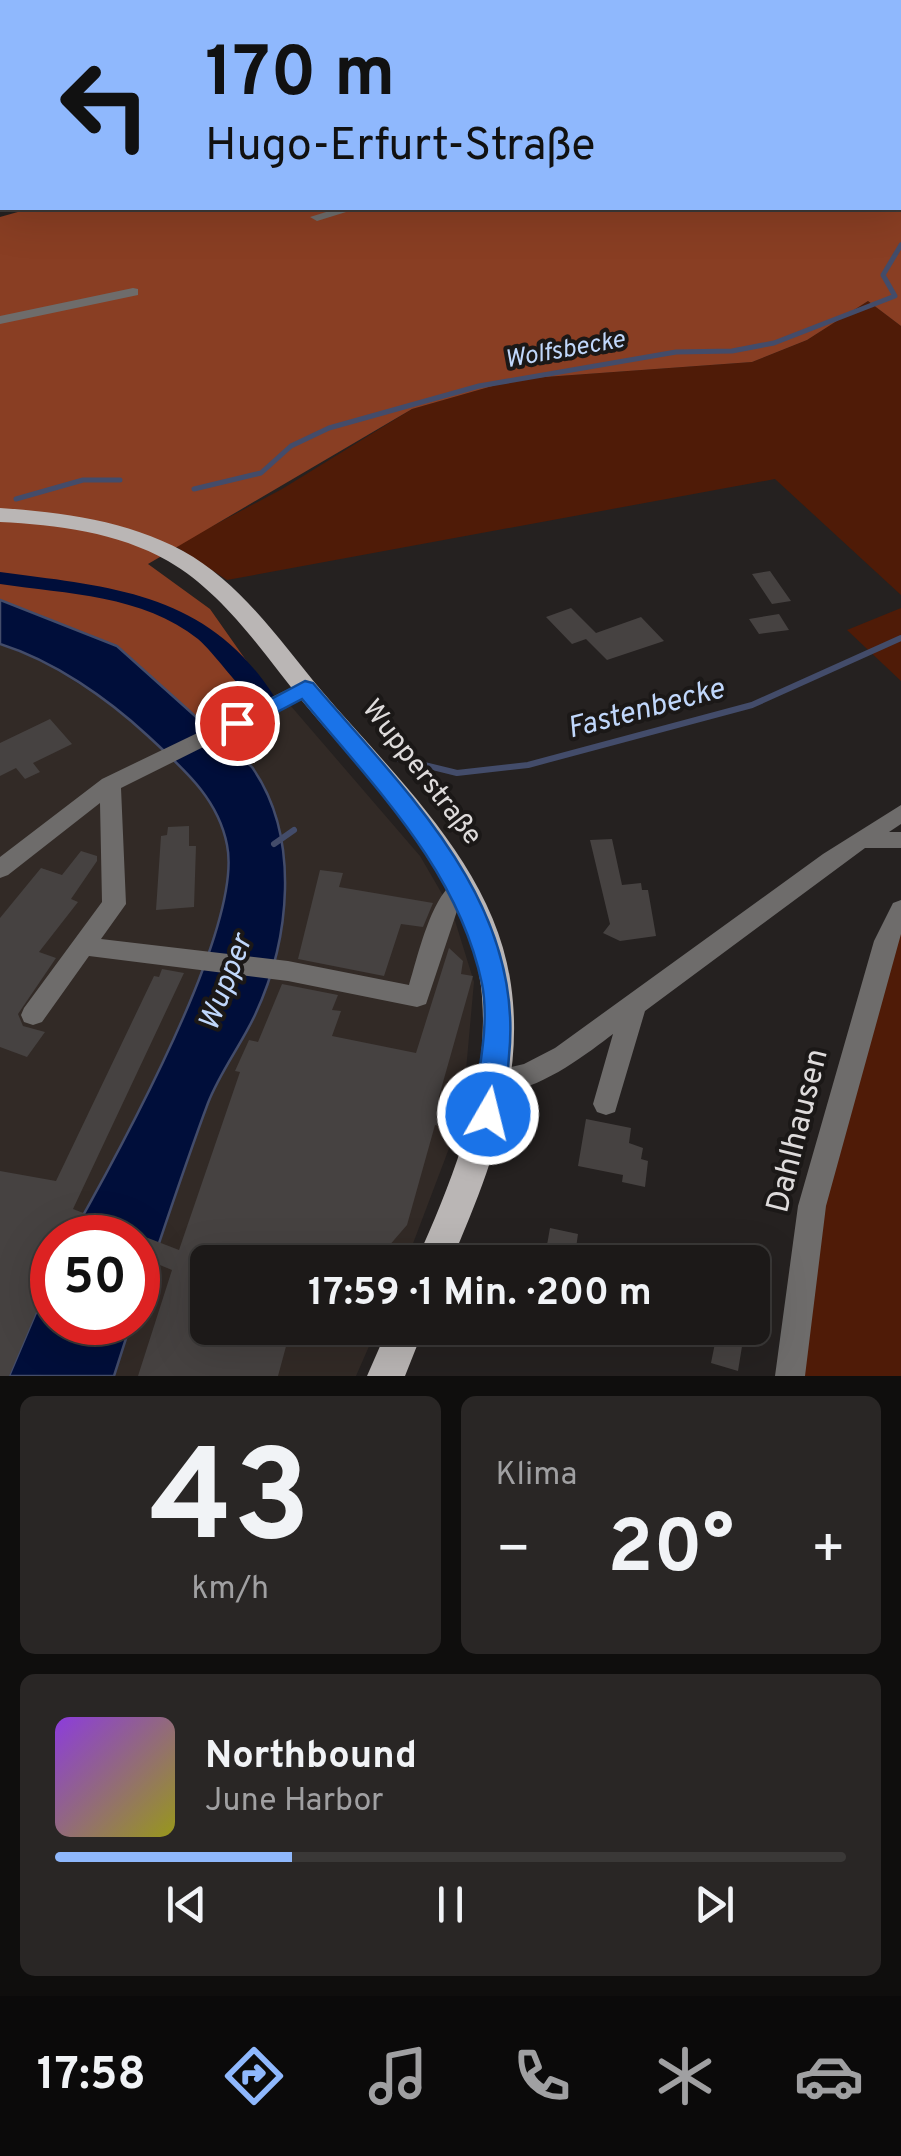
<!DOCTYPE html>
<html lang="de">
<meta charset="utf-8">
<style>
body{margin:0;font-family:Overpass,sans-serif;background:#292625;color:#f1f3f6;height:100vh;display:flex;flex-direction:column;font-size:38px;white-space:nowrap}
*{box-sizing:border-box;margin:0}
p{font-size:32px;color:#a0a0a2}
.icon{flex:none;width:55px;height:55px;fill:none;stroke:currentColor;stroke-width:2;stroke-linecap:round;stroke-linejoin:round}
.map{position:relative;height:1376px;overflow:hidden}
.sheet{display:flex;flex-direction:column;gap:20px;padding:20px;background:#0f0e0d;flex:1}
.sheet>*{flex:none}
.hud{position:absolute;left:0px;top:0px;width:902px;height:210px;box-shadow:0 10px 40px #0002,0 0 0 2px #3a3837;background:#8fb8fd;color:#111;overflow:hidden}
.speed{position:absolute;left:30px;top:1215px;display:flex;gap:20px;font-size:50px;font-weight:700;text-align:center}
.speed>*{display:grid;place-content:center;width:130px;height:130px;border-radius:50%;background:#1c1918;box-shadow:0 10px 40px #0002,0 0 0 2px #3a3837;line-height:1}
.speed .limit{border:15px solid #d22;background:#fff;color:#111}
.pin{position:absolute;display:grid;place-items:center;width:85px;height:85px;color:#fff;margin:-42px;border:5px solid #fff;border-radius:50%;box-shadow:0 2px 10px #0007}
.me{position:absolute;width:110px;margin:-55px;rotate:8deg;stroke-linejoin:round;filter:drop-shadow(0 0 8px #0008)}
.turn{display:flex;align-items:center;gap:35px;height:210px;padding:0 40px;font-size:45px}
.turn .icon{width:130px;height:130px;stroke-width:2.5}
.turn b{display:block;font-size:70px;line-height:85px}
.big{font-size:75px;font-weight:700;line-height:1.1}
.sheet .widget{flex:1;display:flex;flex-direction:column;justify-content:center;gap:15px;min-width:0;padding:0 35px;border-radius:15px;background:#292625}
.sheet .dial{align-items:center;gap:0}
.dial b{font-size:130px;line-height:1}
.song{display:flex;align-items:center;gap:30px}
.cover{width:120px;height:120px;border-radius:15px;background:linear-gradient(135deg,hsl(270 70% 55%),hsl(60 70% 35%))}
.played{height:10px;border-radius:5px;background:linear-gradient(90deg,#8fb8fd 30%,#3a3837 30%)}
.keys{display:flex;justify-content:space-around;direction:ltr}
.heat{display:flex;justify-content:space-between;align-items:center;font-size:55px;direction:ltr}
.sheet .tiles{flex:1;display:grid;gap:20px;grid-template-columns:1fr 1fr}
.widget:last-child{grid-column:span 2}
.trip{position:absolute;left:190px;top:1245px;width:580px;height:100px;border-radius:15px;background:#1c1918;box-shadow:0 10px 40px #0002,0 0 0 2px #3a3837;font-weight:700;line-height:100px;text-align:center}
.dock{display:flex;height:160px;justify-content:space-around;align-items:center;background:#0b0a0a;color:#a0a0a2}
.dock .icon{width:70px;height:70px}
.dock .selected{color:#8fb8fd}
.dock b{font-size:45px;color:#f1f3f6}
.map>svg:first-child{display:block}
.built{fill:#322a26;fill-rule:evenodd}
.green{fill:#4f1b07}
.forest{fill:#893e23}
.water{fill:#000e3a;stroke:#434c6a;stroke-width:2.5}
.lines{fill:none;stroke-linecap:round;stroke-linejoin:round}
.stream-far1{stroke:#434c6a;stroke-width:5}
.stream{stroke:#434c6a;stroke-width:6}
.canal{fill:#000e3a;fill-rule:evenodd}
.building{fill:#464241}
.minor{fill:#6e6c6b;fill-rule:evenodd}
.major{fill:#bab6b5;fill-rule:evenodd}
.route{fill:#1a73e8;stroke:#114b97;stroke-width:2.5}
.labels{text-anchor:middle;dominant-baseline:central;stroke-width:8;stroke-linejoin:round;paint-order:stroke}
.far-water-label{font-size:25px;font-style:italic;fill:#c0d7fb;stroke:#1b1817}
.street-label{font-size:28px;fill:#dedbdb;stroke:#1b1817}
.water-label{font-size:30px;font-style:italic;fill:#c0d7fb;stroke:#1b1817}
.near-street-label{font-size:32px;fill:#dedbdb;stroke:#1b1817}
</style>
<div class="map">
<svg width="901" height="1376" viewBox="0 0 901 1376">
<rect width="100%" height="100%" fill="#252120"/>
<path class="built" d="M 0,644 L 44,662 L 117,708 L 174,761 L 290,705 L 420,856 L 452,911 L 474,982 L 462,1114 L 406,1262 L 208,1262 L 208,1328 L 377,1328 L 356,1376 L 0,1376 ZM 52,1238 L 138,1238 L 138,1322 L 52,1322 Z"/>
<path class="green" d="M 868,301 L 901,326 L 901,595 L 775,479 L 227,580 L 175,546 L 282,489 L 412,409 L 517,379 L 752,362 L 807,340 Z
M 901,608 L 901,681 L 847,630 Z
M 901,917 L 901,1376 L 792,1376 L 815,1202 Z"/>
<path class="forest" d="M 408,0 L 901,0 L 901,326 L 868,301 L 807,340 L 752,362 L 517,379 L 412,409 L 148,564 L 210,609 L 269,693 L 203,724 L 117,646 L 0,600 L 0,217 L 32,208 L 900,208 L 900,2 L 398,2 Z"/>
<path class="water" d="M 0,600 L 117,646 L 252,767 C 301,837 290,940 255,1015 C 241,1045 220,1072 208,1103 C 183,1170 161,1238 138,1305 L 138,1238 L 71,1237 C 115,1159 244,928 227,845 C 218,797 181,767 148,736 C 107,698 54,661 0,644 Z
M 52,1275 L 52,1322 L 131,1323 L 114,1376 L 9,1376 Z"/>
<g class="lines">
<path class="stream-far1" d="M 194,489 L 261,473 L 291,446 L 329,428 L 479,386 L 676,352 L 732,351 L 774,343 L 895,296 L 883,275 L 901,245
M 16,499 L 83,480 L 120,480"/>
<path class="stream" d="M 392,757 L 457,773 L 528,765 L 752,705 L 901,638
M 274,844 L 294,830"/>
<path class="canal" d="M 0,572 C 112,587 207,592 274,696 L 263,704 C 245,699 216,654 198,639 C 143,595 67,594 0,584 Z"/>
</g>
<path class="building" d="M 770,571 L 791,601 L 772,604 L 752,574 Z
M 571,608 L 596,633 L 641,617 L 664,641 L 607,660 L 586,639 L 572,644 L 546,617 Z
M 779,614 L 789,630 L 759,634 L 749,619 Z
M 50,719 L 72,744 L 33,763 L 40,772 L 25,779 L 16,768 L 0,776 L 0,743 Z
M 189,826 L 189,846 L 196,846 L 194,907 L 156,910 L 161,836 L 167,835 L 168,827 Z
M 612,839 L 622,885 L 641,883 L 642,890 L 648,890 L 656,936 L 620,941 L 603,933 L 610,924 L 590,840 Z
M 81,851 L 97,856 L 97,861 L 71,899 L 78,902 L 39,952 L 56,958 L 18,1014 L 23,1026 L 45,1032 L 27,1057 L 0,1047 L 0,918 L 41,868 L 62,875 Z
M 320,870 L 343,873 L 339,887 L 433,903 L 423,927 L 401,924 L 384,976 L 298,959 Z
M 449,948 L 463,961 L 461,974 L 473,976 L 438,1100 L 446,1101 L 439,1126 L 435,1125 L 407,1225 L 375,1262 L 208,1262 L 208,1328 L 291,1328 L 278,1376 L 138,1376 L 172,1270 L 138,1256 L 138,1238 L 92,1238 L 74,1230 L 71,1238 L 52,1238 L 52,1275 L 9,1376 L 0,1376 L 0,1171 L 56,1181 L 154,976 L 159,977 L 162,969 L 184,973 L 73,1209 L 179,1250 L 240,1072 L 235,1071 L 249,1040 L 258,1042 L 282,984 L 338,995 L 332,1010 L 341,1011 L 332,1036 L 416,1053 Z
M 586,1119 L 631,1128 L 629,1143 L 643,1148 L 641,1159 L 648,1161 L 645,1187 L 622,1182 L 623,1175 L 578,1166 Z
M 550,1228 L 578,1234 L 574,1262 L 544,1262 Z
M 718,1328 L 745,1328 L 738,1371 L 711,1363 Z"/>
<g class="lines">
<path class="minor" d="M 0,88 L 2,88 L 2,94 L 0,94 Z
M 339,208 L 359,208 L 317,221 L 310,217 Z
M 133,288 L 138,289 L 138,295 L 0,324 L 0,316 Z
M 305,681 L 315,688 L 312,693 L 121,788 L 126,904 L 101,939 L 288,961 L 409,985 C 417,961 436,870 469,881 L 472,887 L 460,902 L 426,1004 L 417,1007 L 288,981 L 89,956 L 42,1022 L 33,1025 L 24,1022 L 21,1015 L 24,1008 L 102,902 L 100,803 L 8,875 L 0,878 L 0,857 L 102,779 Z
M 901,805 L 901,824 L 889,832 L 901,832 L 901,848 L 865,848 L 645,1011 L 615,1112 L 606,1115 L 597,1112 L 593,1104 L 613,1034 C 584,1056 524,1103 485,1089 L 481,1081 L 485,1073 L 524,1064 L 555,1048 L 823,854 Z
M 901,900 L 901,934 L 826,1206 L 805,1376 L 775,1376 L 798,1206 L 874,941 L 893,903 Z"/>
<path class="major" d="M 0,508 C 62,512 128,521 183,551 C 241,583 279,640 321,690 C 394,776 495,867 511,985 C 525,1082 489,1174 451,1262 L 416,1262 C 455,1174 492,1084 481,986 C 468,873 372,785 303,702 C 262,652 225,594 168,561 C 117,532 57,525 0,522 Z
M 388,1328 L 424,1328 L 405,1376 L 367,1376 Z"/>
</g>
<path class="route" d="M 305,681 L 313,683 C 405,791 525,902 509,1056 C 507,1078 508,1104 499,1124 L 488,1128 L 477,1124 L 473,1114 C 478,1073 490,1025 482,984 C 458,869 374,787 302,699 L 245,729 L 237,731 L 226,723 Z"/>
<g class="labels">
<g class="far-water-label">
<text transform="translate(565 351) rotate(-10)">Wolfsbecke</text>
</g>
<g class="street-label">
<text transform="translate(421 773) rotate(52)">Wupperstraße</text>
</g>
<g class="water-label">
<text transform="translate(646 710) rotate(-15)">Fastenbecke</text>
<text transform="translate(227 983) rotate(-69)">Wupper</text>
</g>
<g class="near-street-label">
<text transform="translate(799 1131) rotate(-76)">Dahlhausen</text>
</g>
</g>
</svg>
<div class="speed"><div class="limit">50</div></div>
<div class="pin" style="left:237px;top:723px;background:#d93025"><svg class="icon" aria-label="arrive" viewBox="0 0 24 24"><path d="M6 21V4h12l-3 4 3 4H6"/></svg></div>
<svg class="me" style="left:488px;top:1114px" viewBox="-20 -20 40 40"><circle r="17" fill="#1a73e8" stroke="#fff" stroke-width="3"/><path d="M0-11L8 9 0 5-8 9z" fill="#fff"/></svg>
<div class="trip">17:59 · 1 Min. · 200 m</div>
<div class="hud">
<div class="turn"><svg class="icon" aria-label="left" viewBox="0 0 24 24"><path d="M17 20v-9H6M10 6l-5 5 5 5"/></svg><div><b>170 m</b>Hugo-Erfurt-Straße</div></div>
</div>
</div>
<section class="sheet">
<div class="tiles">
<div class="widget dial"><b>43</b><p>km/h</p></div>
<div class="widget"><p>Klima</p>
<div class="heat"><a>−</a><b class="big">20°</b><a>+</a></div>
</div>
<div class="widget">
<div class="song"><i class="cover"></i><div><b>Northbound</b><p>June Harbor</p></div></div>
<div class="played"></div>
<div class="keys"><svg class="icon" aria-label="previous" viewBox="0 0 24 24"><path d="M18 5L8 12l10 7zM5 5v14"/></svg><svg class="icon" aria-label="pause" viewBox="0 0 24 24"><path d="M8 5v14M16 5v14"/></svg><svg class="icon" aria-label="next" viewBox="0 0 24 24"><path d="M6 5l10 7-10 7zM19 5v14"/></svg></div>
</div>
</div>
</section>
<nav class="dock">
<b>17:58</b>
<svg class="icon selected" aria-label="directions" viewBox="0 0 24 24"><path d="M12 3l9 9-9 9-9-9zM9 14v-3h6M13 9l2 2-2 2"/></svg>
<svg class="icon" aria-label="music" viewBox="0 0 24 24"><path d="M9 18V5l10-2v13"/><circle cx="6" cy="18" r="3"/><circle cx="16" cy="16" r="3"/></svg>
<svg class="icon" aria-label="phone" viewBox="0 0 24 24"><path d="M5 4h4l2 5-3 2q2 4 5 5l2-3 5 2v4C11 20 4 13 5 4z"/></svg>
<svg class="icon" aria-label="climate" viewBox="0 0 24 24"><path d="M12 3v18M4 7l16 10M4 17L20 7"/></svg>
<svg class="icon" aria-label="car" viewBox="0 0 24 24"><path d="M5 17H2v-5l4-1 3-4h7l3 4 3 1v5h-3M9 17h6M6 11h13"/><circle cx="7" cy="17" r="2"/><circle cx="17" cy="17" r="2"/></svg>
</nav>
